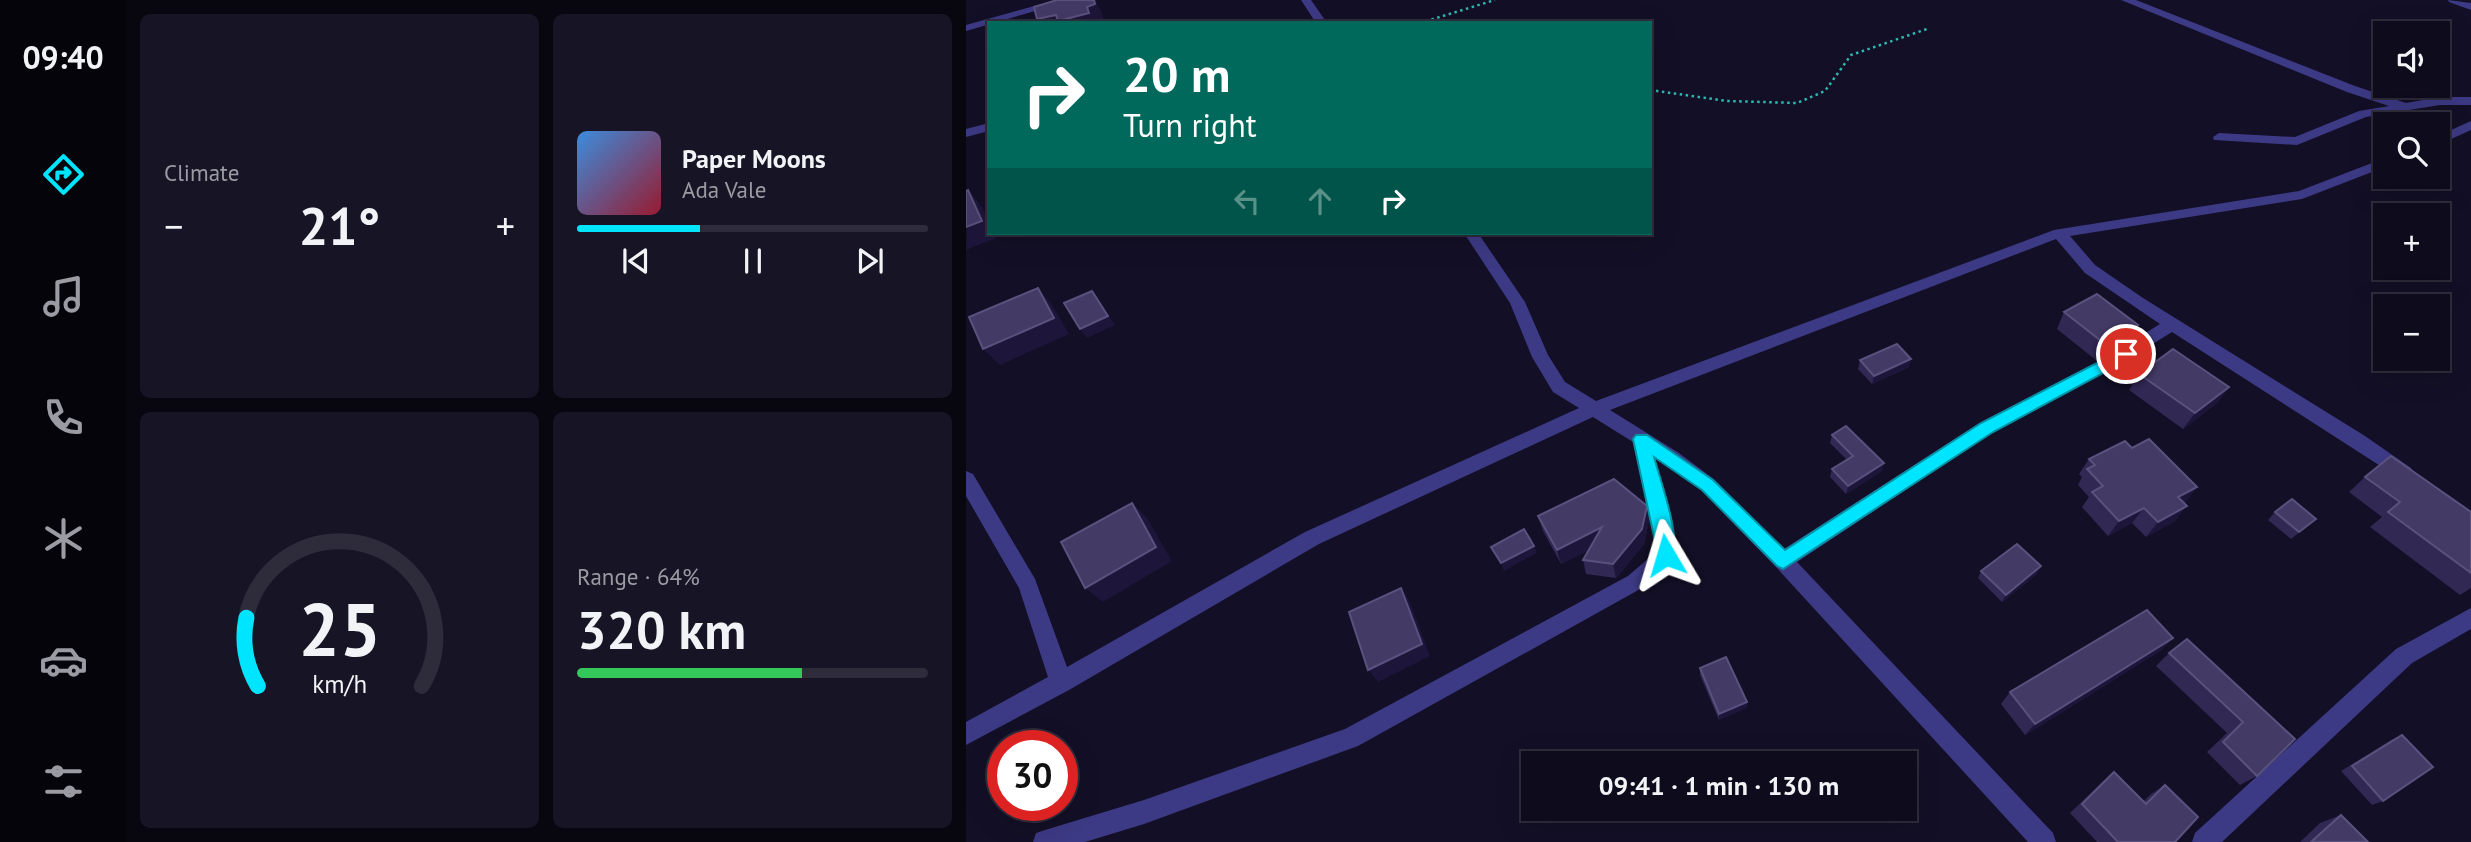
<!DOCTYPE html>
<meta charset="utf-8">
<style>
body{margin:0;font-family:"PT Sans",sans-serif;background:#171425;color:#f1f3f6;height:100vh;display:flex;flex-direction:column;font-size:26px;white-space:nowrap}
*{box-sizing:border-box;margin:0}
p{font-size:23px;color:#9b9ba3}
.icon{flex:none;width:38px;height:38px;fill:none;stroke:currentColor;stroke-width:2;stroke-linecap:round;stroke-linejoin:round}
.map{position:relative;flex:1;overflow:hidden}
.sheet{display:flex;flex-direction:column;gap:14px;padding:14px;background:#08060f;width:840px}
.sheet>*{flex:none}
.top-card{position:absolute;left:21px;top:21px;width:665px;height:214px;border-radius:0px;box-shadow:0 7px 28px #0002,0 0 0 2px #2e2b3b;background:#00695c;color:#fff;overflow:hidden}
.tools{position:absolute;left:1407px;top:21px;display:grid;gap:14px}
.tools a{display:grid;place-items:center;width:77px;height:77px;border-radius:0px;background:#0e0b1c;box-shadow:0 7px 28px #0002,0 0 0 2px #2e2b3b;font-size:35px}
.speed{position:absolute;left:21px;top:730px;display:flex;gap:14px;font-size:35px;font-weight:700;text-align:center}
.speed>*{display:grid;place-content:center;width:91px;height:91px;border-radius:50%;background:#0e0b1c;box-shadow:0 7px 28px #0002,0 0 0 2px #2e2b3b;line-height:1}
.speed .limit{border:10px solid #d22;background:#fff;color:#111}
.pin{position:absolute;display:grid;place-items:center;width:60px;height:60px;color:#fff;margin:-30px;border:4px solid #fff;border-radius:50%;box-shadow:0 2px 7px #0007}
.me{position:absolute;width:77px;margin:-38px;rotate:353deg;stroke-linejoin:round;filter:drop-shadow(0 0 5px #0008)}
.turn{display:flex;align-items:center;gap:24px;height:147px;padding:0 21px;font-size:32px}
.turn .icon{width:91px;height:91px;stroke-width:2.5}
.turn b{display:block;font-size:49px;line-height:60px}
.lanes{display:flex;align-items:center;height:66px;padding:0 21px;background:#0003;justify-content:center;gap:35px;direction:ltr}
.lanes .off{opacity:.35}
.big{font-size:52px;font-weight:600;line-height:1.1}
.sheet .widget{flex:1;display:flex;flex-direction:column;justify-content:center;gap:10px;min-width:0;padding:0 24px;border-radius:10px;background:#171425}
.sheet .dial{align-items:center;gap:0}
.dial svg{height:182px;overflow:visible;fill:none;stroke:#2e2b3b;stroke-width:7;stroke-linecap:round;text-anchor:middle}
.dial text{fill:#f1f3f6;stroke:none}
.song{display:flex;align-items:center;gap:21px}
.cover{width:84px;height:84px;border-radius:10px;background:linear-gradient(135deg,hsl(210 70% 55%),hsl(350 70% 35%))}
.played{height:7px;border-radius:4px;background:linear-gradient(90deg,#00e5ff 35%,#2e2b3b 35%)}
.keys{display:flex;justify-content:space-around;direction:ltr}
.heat{display:flex;justify-content:space-between;align-items:center;font-size:38px;direction:ltr}
.charge{height:10px;border-radius:5px;background:linear-gradient(90deg,#34c759 64%,#2e2b3b 0)}
.sheet .tiles{flex:1;display:grid;gap:14px;grid-template-columns:repeat(2,1fr)}
.trip{position:absolute;left:555px;top:751px;width:396px;height:70px;border-radius:0px;background:#0e0b1c;box-shadow:0 7px 28px #0002,0 0 0 2px #2e2b3b;font-weight:600;line-height:70px;text-align:center}
main{display:flex;flex:1;min-height:0}
.menu{display:flex;flex-direction:column;width:126px;justify-content:space-around;align-items:center;background:#06040b;color:#9b9ba3}
.menu .icon{width:49px;height:49px}
.menu .on{color:#00e5ff}
.menu b{font-size:32px;color:#f1f3f6}
.map>svg:first-child{display:block}
.lines{fill:none;stroke-linecap:round;stroke-linejoin:round}
.path{stroke:#2fb8b0;stroke-width:2.5;stroke-dasharray:2.5 3.5;stroke-linecap:butt}
.street{fill:#3d3a85;fill-rule:evenodd}
.wall{fill:#312854}
.shaded-wall{fill:#1d163a}
.building{fill:#433a66;stroke:#5a527e;stroke-width:2}
.route{fill:#00e5ff;stroke:#0095a6;stroke-width:2}
</style>
<main>
<nav class="menu">
<b>09:40</b>
<svg class="icon on" aria-label="directions" viewBox="0 0 24 24"><path d="M12 3l9 9-9 9-9-9zM9 14v-3h6M13 9l2 2-2 2"/></svg>
<svg class="icon" aria-label="music" viewBox="0 0 24 24"><path d="M9 18V5l10-2v13"/><circle cx="6" cy="18" r="3"/><circle cx="16" cy="16" r="3"/></svg>
<svg class="icon" aria-label="phone" viewBox="0 0 24 24"><path d="M5 4h4l2 5-3 2q2 4 5 5l2-3 5 2v4C11 20 4 13 5 4z"/></svg>
<svg class="icon" aria-label="climate" viewBox="0 0 24 24"><path d="M12 3v18M4 7l16 10M4 17L20 7"/></svg>
<svg class="icon" aria-label="car" viewBox="0 0 24 24"><path d="M5 17H2v-5l4-1 3-4h7l3 4 3 1v5h-3M9 17h6M6 11h13"/><circle cx="7" cy="17" r="2"/><circle cx="17" cy="17" r="2"/></svg>
<svg class="icon" aria-label="filters" viewBox="0 0 24 24"><path d="M4 7h16M4 17h16"/><circle cx="9" cy="7" r="2"/><circle cx="15" cy="17" r="2"/></svg>
</nav>
<section class="sheet">
<div class="tiles">
<div class="widget"><p>Climate</p>
<div class="heat"><a>−</a><b class="big">21°</b><a>+</a></div>
</div>
<div class="widget">
<div class="song"><i class="cover"></i><div><b>Paper Moons</b><p>Ada Vale</p></div></div>
<div class="played"></div>
<div class="keys"><svg class="icon" aria-label="previous" viewBox="0 0 24 24"><path d="M18 5L8 12l10 7zM5 5v14"/></svg><svg class="icon" aria-label="pause" viewBox="0 0 24 24"><path d="M8 5v14M16 5v14"/></svg><svg class="icon" aria-label="next" viewBox="0 0 24 24"><path d="M6 5l10 7-10 7zM19 5v14"/></svg></div>
</div>
<div class="widget dial"><svg viewBox="0 0 100 80">
<path d="M14 69A42 42 0 1 1 86 69"/>
<path d="M14 69A42 42 0 0 1 9 39" stroke="#00e5ff"/>
<text x="50" y="56" font-size="32" font-weight="700">25</text>
<text x="50" y="72" font-size="11">km/h</text>
</svg></div>
<div class="widget"><p>Range · 64%</p><b class="big">320 km</b><div class="charge"></div></div>
</div>
</section>
<div class="map">
<svg width="1505" height="842" viewBox="0 0 1505 842">
<rect width="100%" height="100%" fill="#130f26"/>
<g class="lines">
<path class="path" d="M 454,23 L 529,0
M 684,90 L 761,101 L 831,103 L 859,91 L 885,55 L 961,29"/>
<path class="street" d="M 90,0 L 107,0 L 0,31 L 0,25 Z
M 335,0 L 345,0 L 361,23 L 350,23 Z
M 1155,0 L 1170,0 L 1389,86 L 1440,103 L 1474,97 L 1505,97 L 1505,105 L 1474,105 L 1400,117 L 1331,145 L 1248,140 L 1247,137 L 1253,133 L 1329,137 L 1393,111 L 1423,106 L 1381,92 Z
M 1482,0 L 1505,3 L 1505,10 L 1483,2 Z
M 1505,121 L 1505,130 L 1472,145 L 1472,136 Z
M 23,123 L 23,131 L 0,137 L 0,129 Z
M 1419,158 L 1419,167 L 1336,199 L 1104,236 L 1129,265 L 1177,298 L 1399,436 L 1445,468 L 1448,473 L 1445,478 L 1439,481 L 1433,478 L 1206,332 L 1151,366 L 1027,432 L 831,562 L 1087,833 L 1090,842 L 1062,842 L 810,567 L 735,490 L 688,455 C 694,479 717,540 707,561 L 676,588 L 392,746 L 178,824 L 119,842 L 67,842 L 70,833 L 79,830 L 178,800 L 379,729 L 662,576 L 690,552 L 687,528 L 667,442 L 627,417 L 353,544 L 103,690 L 0,745 L 0,722 L 82,677 L 53,588 L 0,496 L 0,471 L 7,474 L 69,579 L 101,667 L 339,532 L 613,408 L 587,392 L 566,357 L 544,303 L 498,233 L 512,233 L 559,302 L 582,355 L 599,382 L 630,401 L 1088,230 L 1333,191 ZM 1090,239 L 1119,273 L 1194,324 L 1139,358 L 1015,422 L 818,549 L 749,480 L 713,453 L 644,410 Z
M 1505,608 L 1505,629 L 1446,663 L 1256,842 L 1226,842 L 1229,833 L 1430,649 Z"/>
</g>
<path class="wall" d="M 1098,312 L 1163,341 L 1131,361 L 1091,329 Z
M 894,360 L 943,367 L 906,384 L 892,369 Z
M 1173,374 L 1263,387 L 1251,403 L 1217,429 L 1163,390 Z
M 866,435 L 916,471 L 880,494 L 864,477 L 866,469 L 881,460 L 864,443 Z
M 1166,448 L 1231,487 L 1218,503 L 1209,521 L 1180,537 L 1166,523 L 1142,536 L 1116,507 L 1123,497 L 1112,485 L 1116,477 L 1113,474 L 1123,459 Z
M 1399,477 L 1505,512 L 1505,588 L 1494,595 L 1404,527 L 1416,517 L 1383,492 Z
M 681,506 L 683,521 L 678,544 L 650,578 L 620,574 L 617,560 L 623,550 L 595,564 L 577,531 L 572,516 Z
M 1309,512 L 1350,519 L 1325,539 L 1302,520 Z
M 1015,571 L 1071,574 L 1036,602 L 1012,578 Z
M 1207,638 L 1194,651 L 1059,735 L 1035,704 L 1044,692 Z
M 1203,653 L 1329,739 L 1291,776 L 1274,785 L 1241,752 L 1261,733 L 1190,666 Z
M 734,668 L 781,702 L 780,708 L 753,720 L 734,675 Z
M 1436,735 L 1417,801 L 1406,805 L 1375,771 L 1425,740 Z
M 1148,772 L 1177,802 L 1185,794 L 1199,785 L 1209,842 L 1131,842 L 1104,813 L 1136,782 Z
M 1375,815 L 1402,842 L 1334,842 L 1354,823 Z"/>
<path class="shaded-wall" d="M 128,0 L 129,0 L 135,11 L 138,20 L 132,23 L 73,23 L 71,19 L 121,7 Z
M 2,190 L 16,207 L 23,222 L 23,233 L 28,233 L 30,238 L 0,250 Z
M 72,288 L 86,305 L 103,334 L 34,365 L 17,349 Z
M 126,291 L 149,325 L 121,338 L 114,329 Z
M 1172,325 L 1163,341 L 1131,361 L 1139,344 Z
M 945,359 L 943,367 L 906,384 L 908,376 Z
M 1263,387 L 1251,403 L 1217,429 L 1229,413 Z
M 918,463 L 916,471 L 880,494 L 882,486 Z
M 1231,487 L 1219,502 L 1200,512 L 1212,497 Z
M 166,503 L 181,518 L 206,561 L 137,602 L 119,588 Z
M 681,506 L 683,521 L 678,544 L 650,578 L 647,564 Z
M 1221,506 L 1209,521 L 1180,537 L 1192,522 Z
M 1178,508 L 1166,523 L 1142,536 L 1153,521 Z
M 636,527 L 639,542 L 595,564 L 591,550 Z
M 568,546 L 571,553 L 538,571 L 535,563 Z
M 1075,566 L 1071,574 L 1036,602 L 1040,595 Z
M 435,588 L 444,602 L 464,656 L 412,682 L 402,670 Z
M 1207,638 L 1194,651 L 1059,735 L 1069,724 Z
M 781,702 L 780,708 L 753,720 L 753,714 Z"/>
<path class="building" d="M 91,0 L 128,0 L 129,4 L 121,7 L 123,13 L 92,21 L 90,15 L 71,19 L 68,7 Z
M 2,190 L 16,221 L 0,227 L 0,191 Z
M 72,288 L 88,318 L 17,349 L 3,317 Z
M 126,291 L 142,316 L 114,329 L 98,303 Z
M 1131,294 L 1172,325 L 1139,344 L 1098,312 Z
M 931,344 L 945,359 L 908,376 L 894,360 Z
M 1207,349 L 1263,387 L 1229,413 L 1173,374 Z
M 880,426 L 918,463 L 882,486 L 866,469 L 887,456 L 866,435 Z
M 1183,439 L 1231,487 L 1212,497 L 1221,506 L 1192,522 L 1178,508 L 1153,521 L 1126,492 L 1137,486 L 1121,469 L 1129,465 L 1123,459 L 1159,441 L 1166,448 Z
M 1425,456 L 1505,512 L 1505,573 L 1422,512 L 1434,502 L 1399,477 Z
M 648,479 L 681,506 L 676,529 L 647,564 L 617,560 L 636,527 L 591,550 L 572,516 Z
M 1326,499 L 1350,519 L 1333,532 L 1309,512 Z
M 166,503 L 190,547 L 119,588 L 95,542 Z
M 558,529 L 568,546 L 535,563 L 525,547 Z
M 1051,544 L 1075,566 L 1040,595 L 1015,571 Z
M 435,588 L 456,644 L 402,670 L 383,612 Z
M 1181,610 L 1207,638 L 1069,724 L 1044,692 Z
M 1221,639 L 1329,739 L 1291,776 L 1257,742 L 1277,722 L 1203,653 Z
M 760,657 L 781,702 L 753,714 L 734,668 Z
M 1436,735 L 1467,767 L 1417,801 L 1386,766 Z
M 1148,772 L 1180,804 L 1199,785 L 1232,817 L 1209,842 L 1152,842 L 1116,804 Z
M 1375,815 L 1402,842 L 1345,842 Z"/>
<path class="route" d="M 1160,348 L 1167,354 L 1165,358 L 1027,432 L 817,569 L 811,566 L 736,490 L 688,457 C 694,480 716,539 706,560 L 700,563 L 693,560 L 667,439 L 670,435 L 681,435 L 747,480 L 819,550 L 1015,423 Z"/>
</svg>
<div class="tools">
<a><svg class="icon" aria-label="sound" viewBox="0 0 24 24"><path d="M4 9h4l5-4v14l-5-4H4zM17 9q2 3 0 6"/></svg></a>
<a><svg class="icon" aria-label="search" viewBox="0 0 24 24"><circle cx="10" cy="10" r="6"/><path d="M15 15l6 6"/></svg></a>
<a>+</a>
<a>−</a>
</div>
<div class="speed"><div class="limit">30</div></div>
<div class="pin" style="left:1160px;top:354px;background:#d93025"><svg class="icon" aria-label="arrive" viewBox="0 0 24 24"><path d="M6 21V4h12l-3 4 3 4H6"/></svg></div>
<svg class="me" style="left:700px;top:555px" viewBox="-20 -20 40 40"><path d="M0-17L14 15 0 8-14 15z" fill="#00e5ff" stroke="#fff" stroke-width="4"/></svg>
<div class="trip">09:41 · 1 min · 130 m</div>
<div class="top-card">
<div class="turn"><svg class="icon" aria-label="right" viewBox="0 0 24 24"><path d="M7 20v-9h11M14 6l5 5-5 5"/></svg><div><b>20 m</b>Turn right</div></div>
<div class="lanes"><svg class="icon off" aria-label="left" viewBox="0 0 24 24"><path d="M17 20v-9H6M10 6l-5 5 5 5"/></svg><svg class="icon off" aria-label="ahead" viewBox="0 0 24 24"><path d="M12 20V5M6 11l6-6 6 6"/></svg><svg class="icon" aria-label="right" viewBox="0 0 24 24"><path d="M7 20v-9h11M14 6l5 5-5 5"/></svg></div>
</div>
</div>
</main>
